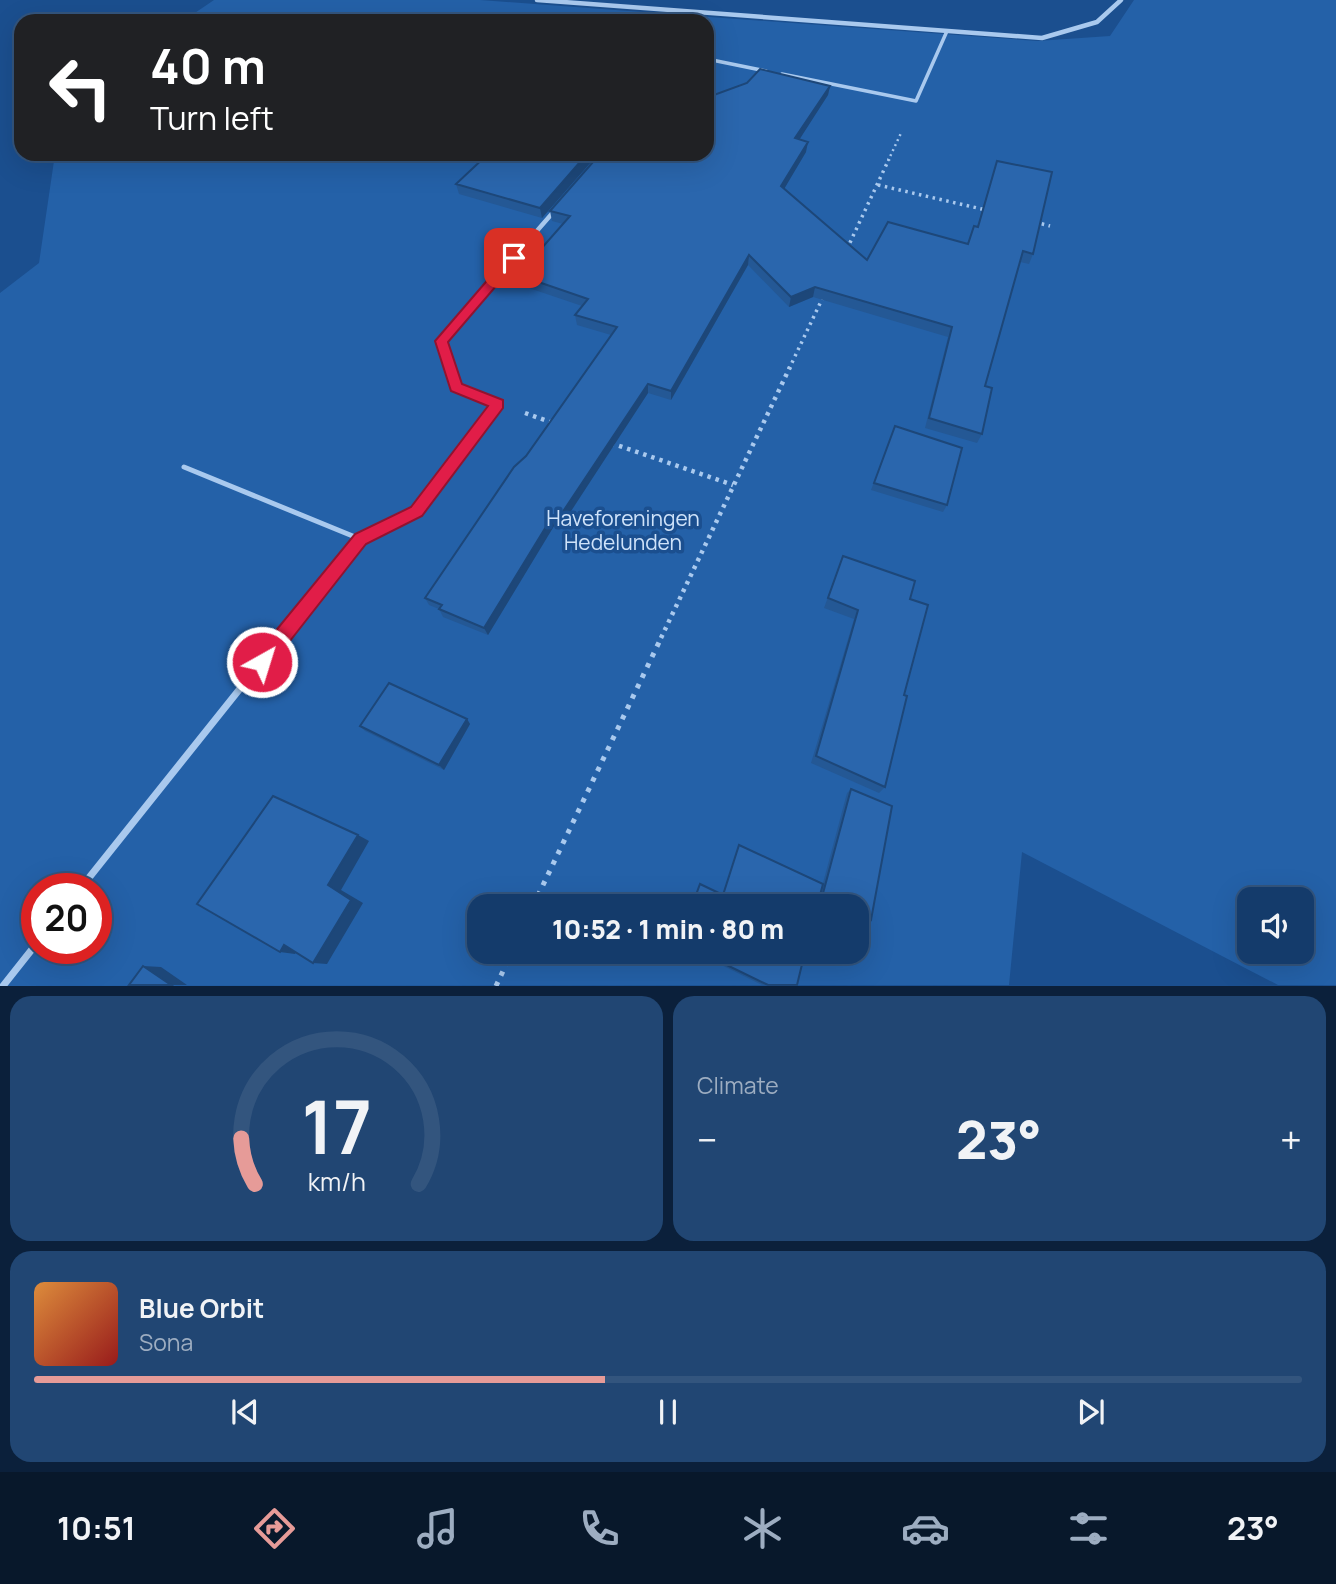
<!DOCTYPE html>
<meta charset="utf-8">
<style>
body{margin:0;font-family:Manrope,sans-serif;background:#214673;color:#f1f3f6;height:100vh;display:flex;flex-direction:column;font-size:26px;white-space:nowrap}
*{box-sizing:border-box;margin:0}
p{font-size:23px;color:#9dadc1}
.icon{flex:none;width:38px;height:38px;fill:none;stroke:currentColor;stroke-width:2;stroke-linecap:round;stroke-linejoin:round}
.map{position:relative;height:986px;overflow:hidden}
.drawer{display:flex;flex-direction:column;gap:10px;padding:10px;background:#0b203b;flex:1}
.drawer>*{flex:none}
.hud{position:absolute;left:14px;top:14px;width:700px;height:147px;border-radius:21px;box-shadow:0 7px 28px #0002,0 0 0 2px #33557e;background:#202124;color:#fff;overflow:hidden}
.controls{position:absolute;left:1237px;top:887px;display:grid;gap:14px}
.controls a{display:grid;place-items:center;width:77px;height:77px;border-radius:14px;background:#143b6b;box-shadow:0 7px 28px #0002,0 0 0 2px #33557e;font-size:35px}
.speed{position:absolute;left:21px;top:873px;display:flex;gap:14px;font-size:35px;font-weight:700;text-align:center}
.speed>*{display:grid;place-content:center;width:91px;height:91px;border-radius:50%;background:#143b6b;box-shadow:0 7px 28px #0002,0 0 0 2px #33557e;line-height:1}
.speed .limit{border:10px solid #d22;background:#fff;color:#111}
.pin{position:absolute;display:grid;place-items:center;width:60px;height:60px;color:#fff;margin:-30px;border-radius:14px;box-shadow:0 4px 10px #0006}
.me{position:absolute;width:77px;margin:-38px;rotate:39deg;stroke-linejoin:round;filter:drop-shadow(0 0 5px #0008)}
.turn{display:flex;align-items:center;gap:24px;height:147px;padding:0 21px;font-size:32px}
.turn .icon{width:91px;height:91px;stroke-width:2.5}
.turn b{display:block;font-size:49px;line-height:60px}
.big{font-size:52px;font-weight:800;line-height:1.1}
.drawer .card{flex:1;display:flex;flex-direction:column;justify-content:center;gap:10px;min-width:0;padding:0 24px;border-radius:21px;background:#214673}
.drawer .dial{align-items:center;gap:0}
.dial svg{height:182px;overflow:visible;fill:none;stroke:#33557e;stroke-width:7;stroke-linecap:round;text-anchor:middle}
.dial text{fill:#f1f3f6;stroke:none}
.song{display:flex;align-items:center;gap:21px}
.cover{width:84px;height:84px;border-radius:10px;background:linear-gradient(135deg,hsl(30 70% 55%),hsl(0 70% 35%))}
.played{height:7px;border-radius:4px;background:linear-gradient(90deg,#e69b98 45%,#33557e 45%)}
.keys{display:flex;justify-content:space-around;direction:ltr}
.heat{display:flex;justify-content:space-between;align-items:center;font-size:38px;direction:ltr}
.drawer .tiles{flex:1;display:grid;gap:10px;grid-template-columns:1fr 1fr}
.card:last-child{grid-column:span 2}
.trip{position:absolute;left:467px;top:894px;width:402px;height:70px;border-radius:21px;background:#143b6b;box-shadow:0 7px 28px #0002,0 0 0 2px #33557e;font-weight:800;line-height:70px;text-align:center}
.tab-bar{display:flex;height:112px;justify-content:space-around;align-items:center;background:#08182b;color:#9dadc1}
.tab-bar .icon{width:49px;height:49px}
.tab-bar .current{color:#e69b98}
.tab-bar b{font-size:32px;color:#f1f3f6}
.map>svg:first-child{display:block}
.green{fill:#2461a8;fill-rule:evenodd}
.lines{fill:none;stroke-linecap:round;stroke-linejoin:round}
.path-far3{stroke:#a9c9ee;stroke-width:2.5;stroke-dasharray:2 3.5;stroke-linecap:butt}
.path-far2{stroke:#a9c9ee;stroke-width:3.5;stroke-dasharray:2.5 4.5;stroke-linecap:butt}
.path-far1{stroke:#a9c9ee;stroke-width:4.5;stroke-dasharray:3.5 5;stroke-linecap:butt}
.path{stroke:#a9c9ee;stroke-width:5;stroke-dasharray:4.5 7;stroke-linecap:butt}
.service-far3{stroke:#a9c9ee;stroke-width:3.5}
.service-far2{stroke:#a9c9ee;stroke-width:4.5}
.service-far1{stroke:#a9c9ee;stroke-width:5}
.service{stroke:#a9c9ee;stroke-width:7}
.minor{stroke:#a9c9ee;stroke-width:4.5}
.wall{fill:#245895}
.shaded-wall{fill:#1d4779}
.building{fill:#2a66ad;stroke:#1d4779;stroke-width:2}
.route{fill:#e11d48;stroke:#92132f;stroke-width:2}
.labels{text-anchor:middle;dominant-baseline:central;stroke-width:7;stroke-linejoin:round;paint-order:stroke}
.park-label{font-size:21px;fill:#cfe3fa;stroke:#1b4f8f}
</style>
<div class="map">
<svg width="1336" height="986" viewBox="0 0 1336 986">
<rect width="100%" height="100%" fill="#1b4f8f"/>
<path class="green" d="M 214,0 L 480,0 L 1037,41 L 1110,36 L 1134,0 L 1336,0 L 1336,985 L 1278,985 L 1022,852 L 1009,985 L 0,986 L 0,293 L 39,263 L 55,154 L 707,154 L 707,21 L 183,21 ZM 37,889 L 96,889 L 96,948 L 37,948 ZM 1250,900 L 1302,900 L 1302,952 L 1250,952 ZM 480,906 L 858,906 L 858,952 L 480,952 Z"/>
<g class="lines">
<path class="path-far3" d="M 888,161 L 902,131"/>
<path class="path-far2" d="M 878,185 L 986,210
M 1035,222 L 1050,226
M 847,249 L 889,159
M 789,369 L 824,295"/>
<path class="path-far1" d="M 525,413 L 553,423
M 611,443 L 733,485
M 661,638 L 790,367"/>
<path class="path" d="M 533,906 L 662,636
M 496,986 L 512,952"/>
<path class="service-far3" d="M 707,59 L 766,71
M 782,74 L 916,101 L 947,31"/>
<path class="service-far2" d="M 450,369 L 441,341 L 556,209"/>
<path class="service-far1" d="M 184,467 L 360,539
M 281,638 L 360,539 L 417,511 L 498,404 L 456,387 L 450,367"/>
<path class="service" d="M 80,889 L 282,636
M 3,986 L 37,943"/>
<path class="minor" d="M 537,0 L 1042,38 L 1097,22 L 1121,0"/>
</g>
<path class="wall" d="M 830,86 L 828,95 L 799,139 L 806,152 L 784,188 L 867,260 L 968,243 L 974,226 L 977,227 L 997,161 L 1033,254 L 1029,264 L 1020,262 L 985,386 L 982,434 L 977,443 L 925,428 L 948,337 L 813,297 L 789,307 L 748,265 L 671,400 L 648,393 L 560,528 L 554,526 L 488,635 L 443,617 L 439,609 L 429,605 L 425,598 L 611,335 L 577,325 L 575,315 L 582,306 L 520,285 L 518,275 L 563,224 L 552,221 L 550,211 L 714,95 Z
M 488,154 L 598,154 L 542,218 L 459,194 L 456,184 Z
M 895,426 L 947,505 L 943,512 L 871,490 Z
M 839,567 L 910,599 L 904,695 L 885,787 L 879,793 L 811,763 L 854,619 L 824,608 Z
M 467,719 L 470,724 L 444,770 L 365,731 L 360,726 Z
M 851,789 L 871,920 L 867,921 L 858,917 L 858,906 L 835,906 L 819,899 L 723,895 L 739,845 L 823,883 L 847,793 Z
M 695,952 L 805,952 L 797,985 L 762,985 Z"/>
<path class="shaded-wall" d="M 830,86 L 828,95 L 794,148 L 795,138 Z
M 808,142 L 806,152 L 780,196 L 781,186 Z
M 587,154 L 598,154 L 542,218 L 540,208 Z
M 749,255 L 748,265 L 671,400 L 671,391 Z
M 815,287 L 813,297 L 789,307 L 791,297 Z
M 648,384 L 648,393 L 560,528 L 558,519 Z
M 552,517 L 554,526 L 488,635 L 484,628 Z
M 467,719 L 470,724 L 444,770 L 439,765 Z
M 358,835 L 369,841 L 341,890 L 363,903 L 327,964 L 313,963 L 328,885 Z
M 284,945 L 299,947 L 295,954 L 280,952 Z
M 143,966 L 161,967 L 187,985 L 171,985 Z"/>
<path class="building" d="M 760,69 L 830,86 L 795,138 L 808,142 L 781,186 L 867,260 L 888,222 L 968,244 L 974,226 L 978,227 L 997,161 L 1052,172 L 1033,254 L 1023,251 L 985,386 L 992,388 L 982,434 L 929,418 L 952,327 L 815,287 L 791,297 L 749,255 L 671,391 L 648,384 L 558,519 L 552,517 L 484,628 L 439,609 L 442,605 L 425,598 L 514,467 L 526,456 L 617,327 L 575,315 L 588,299 L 518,275 L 570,216 L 550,211 L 600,154 L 707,154 L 707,94 L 714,95 L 747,83 Z
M 488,154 L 587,154 L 540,208 L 456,184 Z
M 895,426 L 962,448 L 947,505 L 874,483 Z
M 843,556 L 915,581 L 910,599 L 928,605 L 904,695 L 907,696 L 885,787 L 816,756 L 858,610 L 828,598 Z
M 389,683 L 467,719 L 439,765 L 360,726 Z
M 851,789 L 892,806 L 871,920 L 858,913 L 858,906 L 843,906 L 822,897 Z
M 273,796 L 358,835 L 328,885 L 351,900 L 313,963 L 284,945 L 280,952 L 197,904 Z
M 739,845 L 823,884 L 817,906 L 692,906 L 700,884 L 723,895 Z
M 700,952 L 805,952 L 797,985 L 768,985 Z
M 143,966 L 171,985 L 129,985 Z"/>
<path class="route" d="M 509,255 L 520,258 L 448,342 L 462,384 L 503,400 L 503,408 L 422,516 L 366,544 L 268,669 L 262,671 L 255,669 L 252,662 L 255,656 L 355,534 L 411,507 L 488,406 L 451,391 L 435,341 Z"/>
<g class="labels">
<g class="park-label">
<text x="623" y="518">Haveforeningen<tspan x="623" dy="24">Hedelunden</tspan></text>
</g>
</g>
</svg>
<div class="controls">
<a><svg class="icon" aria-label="sound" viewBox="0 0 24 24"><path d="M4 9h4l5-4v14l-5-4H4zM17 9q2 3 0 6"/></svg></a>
</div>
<div class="speed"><div class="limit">20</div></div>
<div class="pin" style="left:514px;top:258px;background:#d93025"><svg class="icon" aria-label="arrive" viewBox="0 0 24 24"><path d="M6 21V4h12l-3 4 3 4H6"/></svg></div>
<svg class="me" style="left:262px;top:662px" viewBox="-20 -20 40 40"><circle r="17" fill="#e11d48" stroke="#fff" stroke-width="3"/><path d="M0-11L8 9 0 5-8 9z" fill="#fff"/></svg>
<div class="trip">10:52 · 1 min · 80 m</div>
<div class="hud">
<div class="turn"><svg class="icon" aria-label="left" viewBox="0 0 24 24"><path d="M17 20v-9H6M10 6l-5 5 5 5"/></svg><div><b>40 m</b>Turn left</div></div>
</div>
</div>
<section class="drawer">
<div class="tiles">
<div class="card dial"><svg viewBox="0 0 100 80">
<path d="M14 69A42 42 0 1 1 86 69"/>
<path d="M14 69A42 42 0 0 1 8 49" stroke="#e69b98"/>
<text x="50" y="56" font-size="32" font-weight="700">17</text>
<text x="50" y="72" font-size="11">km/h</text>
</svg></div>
<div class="card"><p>Climate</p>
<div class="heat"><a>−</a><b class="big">23°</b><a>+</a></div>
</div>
<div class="card">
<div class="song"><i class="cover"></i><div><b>Blue Orbit</b><p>Sona</p></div></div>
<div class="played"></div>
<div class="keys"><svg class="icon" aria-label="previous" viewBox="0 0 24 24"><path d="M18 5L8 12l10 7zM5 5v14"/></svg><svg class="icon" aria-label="pause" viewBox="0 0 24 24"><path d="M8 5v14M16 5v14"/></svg><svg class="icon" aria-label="next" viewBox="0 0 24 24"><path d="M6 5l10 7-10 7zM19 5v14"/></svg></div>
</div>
</div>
</section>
<nav class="tab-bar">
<b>10:51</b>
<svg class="icon current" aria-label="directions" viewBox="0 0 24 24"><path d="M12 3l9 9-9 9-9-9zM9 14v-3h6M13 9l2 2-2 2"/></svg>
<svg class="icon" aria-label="music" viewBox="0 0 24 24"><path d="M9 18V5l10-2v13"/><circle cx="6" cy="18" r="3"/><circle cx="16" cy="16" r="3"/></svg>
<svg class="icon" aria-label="phone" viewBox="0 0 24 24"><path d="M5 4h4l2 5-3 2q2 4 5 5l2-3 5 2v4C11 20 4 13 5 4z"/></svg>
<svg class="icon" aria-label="climate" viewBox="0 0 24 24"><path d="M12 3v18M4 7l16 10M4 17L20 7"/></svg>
<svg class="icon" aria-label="car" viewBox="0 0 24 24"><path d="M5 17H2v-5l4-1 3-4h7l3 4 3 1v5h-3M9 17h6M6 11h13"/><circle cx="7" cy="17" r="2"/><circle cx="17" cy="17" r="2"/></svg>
<svg class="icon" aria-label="filters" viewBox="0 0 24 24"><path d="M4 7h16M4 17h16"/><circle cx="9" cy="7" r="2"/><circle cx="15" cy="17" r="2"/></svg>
<b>23°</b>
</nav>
